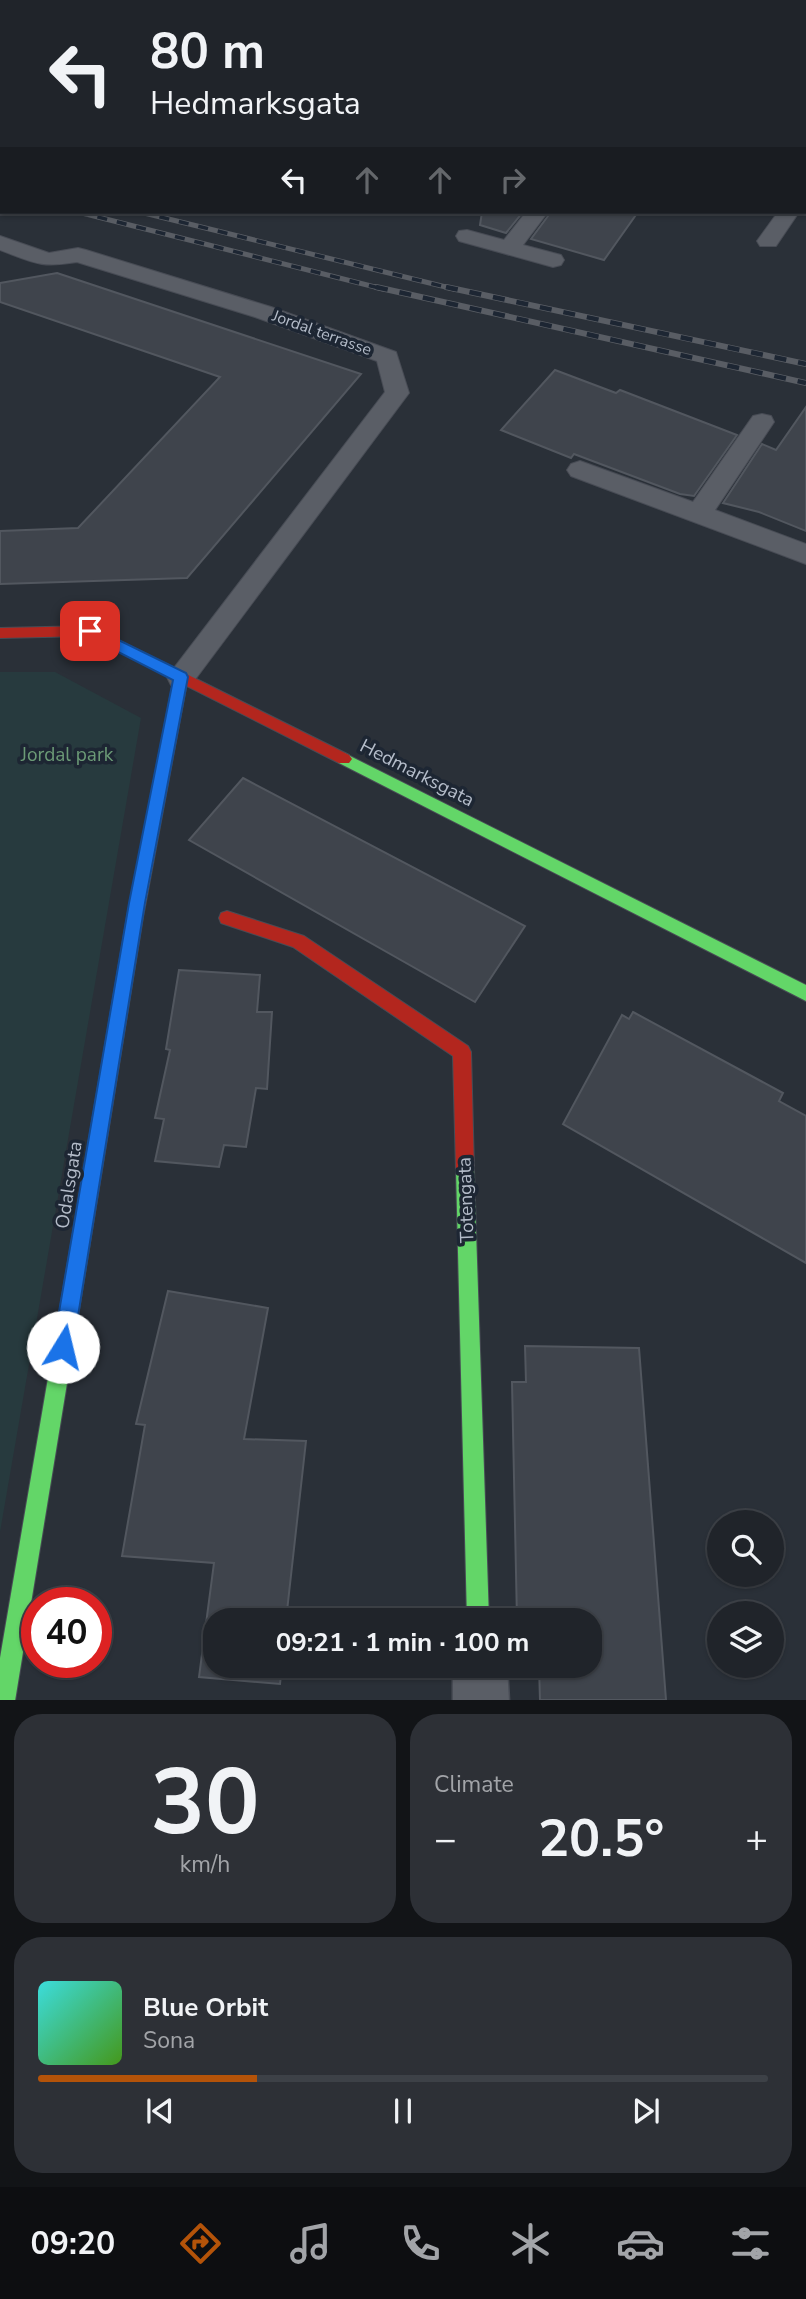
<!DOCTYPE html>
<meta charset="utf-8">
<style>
body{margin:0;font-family:"Nunito Sans",sans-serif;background:#2d3036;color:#f1f3f6;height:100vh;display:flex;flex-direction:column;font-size:26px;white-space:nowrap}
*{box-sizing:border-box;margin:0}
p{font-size:23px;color:#a2a4a8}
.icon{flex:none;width:38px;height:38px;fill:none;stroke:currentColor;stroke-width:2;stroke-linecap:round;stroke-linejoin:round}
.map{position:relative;height:1700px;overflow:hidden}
.side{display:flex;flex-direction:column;gap:14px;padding:14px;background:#121417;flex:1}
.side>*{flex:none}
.banner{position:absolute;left:0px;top:0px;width:807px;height:214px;box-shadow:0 2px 5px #0004,0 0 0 2px #3d4147;background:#20242a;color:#f1f3f6;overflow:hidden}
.tools{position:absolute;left:707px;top:1510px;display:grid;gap:14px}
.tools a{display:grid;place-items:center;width:77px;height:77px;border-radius:50%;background:#20242a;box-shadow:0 2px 5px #0004,0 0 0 2px #3d4147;font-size:35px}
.speed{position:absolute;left:21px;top:1587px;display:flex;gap:14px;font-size:35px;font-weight:700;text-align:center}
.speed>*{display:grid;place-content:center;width:91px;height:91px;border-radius:50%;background:#20242a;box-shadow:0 2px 5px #0004,0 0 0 2px #3d4147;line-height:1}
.speed .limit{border:10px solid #d22;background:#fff;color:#111}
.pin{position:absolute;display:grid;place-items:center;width:60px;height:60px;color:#fff;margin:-30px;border-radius:14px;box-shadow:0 4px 10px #0006}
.me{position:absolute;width:77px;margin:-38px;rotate:9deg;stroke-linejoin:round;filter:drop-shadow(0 0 5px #0008)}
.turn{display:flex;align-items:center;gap:24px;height:147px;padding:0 35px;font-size:32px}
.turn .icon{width:91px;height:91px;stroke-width:2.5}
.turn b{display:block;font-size:49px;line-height:60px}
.lanes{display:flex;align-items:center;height:66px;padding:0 35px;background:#0003;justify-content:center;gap:35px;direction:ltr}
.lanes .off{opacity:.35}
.big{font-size:52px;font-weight:700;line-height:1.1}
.side .card{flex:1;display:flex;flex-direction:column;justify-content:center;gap:10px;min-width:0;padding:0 24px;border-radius:28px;background:#2d3036}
.side .dial{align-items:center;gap:0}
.dial b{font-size:91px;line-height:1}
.song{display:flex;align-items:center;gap:21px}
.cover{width:84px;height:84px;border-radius:10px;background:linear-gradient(135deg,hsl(180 70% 55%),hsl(100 70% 35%))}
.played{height:7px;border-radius:4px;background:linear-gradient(90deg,#b45309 30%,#3d4147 30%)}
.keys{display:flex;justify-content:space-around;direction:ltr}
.heat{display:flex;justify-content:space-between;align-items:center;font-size:38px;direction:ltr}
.side .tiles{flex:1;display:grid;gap:14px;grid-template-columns:1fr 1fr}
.card:last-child{grid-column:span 2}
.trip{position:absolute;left:203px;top:1608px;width:399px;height:70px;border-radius:28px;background:#20242a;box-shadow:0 2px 5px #0004,0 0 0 2px #3d4147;font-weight:700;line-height:70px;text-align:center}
.tab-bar{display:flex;height:112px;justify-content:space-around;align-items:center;background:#0d0e11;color:#a2a4a8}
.tab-bar .icon{width:49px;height:49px}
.tab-bar .active{color:#b45309}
.tab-bar b{font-size:32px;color:#f1f3f6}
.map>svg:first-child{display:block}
.green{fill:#273a3e}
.building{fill:#3f444c;stroke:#52575f;stroke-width:2}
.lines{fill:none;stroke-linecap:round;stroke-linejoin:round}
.lane-casing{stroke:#484c55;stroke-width:2}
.street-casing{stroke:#484c55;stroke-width:3}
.fast-casing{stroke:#484c55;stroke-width:2}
.slow-casing{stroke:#484c55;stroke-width:2}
.jam-casing{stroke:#484c55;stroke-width:2}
.lane{fill:#5a5e66;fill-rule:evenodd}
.street{fill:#5a5e66;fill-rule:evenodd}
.fast{fill:#63d668;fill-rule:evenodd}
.slow{fill:#ff974d;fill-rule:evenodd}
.jam{fill:#b3261e;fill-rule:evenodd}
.rail-far1-casing{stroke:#595d64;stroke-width:5}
.rail-casing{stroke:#595d64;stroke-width:6}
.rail-far1{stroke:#1d2633;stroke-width:3.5;stroke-dasharray:10;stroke-linecap:butt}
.rail{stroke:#1d2633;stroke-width:4.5;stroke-dasharray:12;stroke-linecap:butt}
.route{fill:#1a73e8;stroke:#114b97;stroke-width:2}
.labels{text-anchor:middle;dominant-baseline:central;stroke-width:7;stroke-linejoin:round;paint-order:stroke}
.far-street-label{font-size:16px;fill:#b4bcc9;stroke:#1d2633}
.park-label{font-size:19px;fill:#6b9a76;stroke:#1d2633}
.street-label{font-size:19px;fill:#b4bcc9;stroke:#1d2633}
</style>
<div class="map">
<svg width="806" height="1701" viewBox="0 0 806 1701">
<rect width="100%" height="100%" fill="#2a3038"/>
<path class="green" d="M 0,672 L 55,672 L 141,718 L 0,1532 Z"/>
<path class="building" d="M 482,212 L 523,212 L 506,233 L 480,225 Z
M 551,212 L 638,212 L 604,260 L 531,239 Z
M 57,273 L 361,374 L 187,578 L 0,584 L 0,531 L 78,528 L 220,377 L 0,302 L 0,283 Z
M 555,370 L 616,393 L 620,390 L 737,435 L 694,496 L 680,494 L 574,454 L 571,458 L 501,430 Z
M 806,407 L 806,531 L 759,512 L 723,503 L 762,444 L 776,450 Z
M 243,778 L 525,926 L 475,1002 L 189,840 Z
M 179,970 L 260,975 L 257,1012 L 272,1012 L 267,1089 L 256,1088 L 246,1147 L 224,1145 L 219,1167 L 155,1161 L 164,1119 L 155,1118 L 170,1050 L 166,1049 Z
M 633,1012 L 783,1093 L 779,1101 L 806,1116 L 806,1263 L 563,1124 L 622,1015 L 629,1019 Z
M 168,1291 L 268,1308 L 244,1439 L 306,1441 L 286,1620 L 215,1620 L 215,1666 L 282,1666 L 280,1684 L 199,1677 L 214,1563 L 122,1556 L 145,1425 L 136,1424 Z
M 525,1346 L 639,1348 L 666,1700 L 540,1700 L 539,1666 L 590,1666 L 590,1620 L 517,1620 L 512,1382 L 526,1382 Z"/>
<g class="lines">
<g class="lane-casing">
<path id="lane" d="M 64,0 L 82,0 L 63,2 Z
M 694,0 L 712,0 L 693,2 Z
M 806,180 L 806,193 L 805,193 L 805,180 Z
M 526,212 L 548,212 L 523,245 L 561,255 L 564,260 L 561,265 L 553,267 L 459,241 L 456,236 L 459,231 L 467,230 L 504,240 Z
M 778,212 L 799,212 L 776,246 L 760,246 L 757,241 Z
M 0,236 L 49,253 L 78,248 L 86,250 L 271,307 L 396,352 L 409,393 L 191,685 L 181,688 L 171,685 L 167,677 L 385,392 L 377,361 L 255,317 L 77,262 C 39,268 35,263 0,250 Z
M 762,414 L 771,416 L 774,422 L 715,510 L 806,544 L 806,564 L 571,476 L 567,470 L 571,464 L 580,461 L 693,502 L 753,416 Z"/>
</g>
<g class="street-casing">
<path id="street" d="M 0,0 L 15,0 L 2,2 L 0,8 Z
M 462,0 L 484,0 L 461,2 Z
M 805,125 L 806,125 L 806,139 L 805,139 Z
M 453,1666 L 507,1666 L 509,1701 L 453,1701 Z"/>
</g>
<g class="fast-casing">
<path id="fast" d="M 344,753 L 806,985 L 806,1001 L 339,763 L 336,759 Z
M 98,1130 L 104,1133 L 107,1139 L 15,1701 L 0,1701 L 0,1658 L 89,1139 L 92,1133 Z
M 465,1161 L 471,1164 L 474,1170 L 489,1620 L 467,1620 L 456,1170 L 459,1164 Z"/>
</g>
<g class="slow-casing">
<path id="slow" d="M 181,671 L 188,677 L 143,917 L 141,922 L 135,924 L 129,922 L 127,917 L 174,677 Z"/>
</g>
<g class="jam-casing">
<path id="jam" d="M 90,626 L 349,755 L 352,759 L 349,763 L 339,763 L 88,636 L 0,638 L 0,628 Z
M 135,910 L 141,912 L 143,917 L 107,1139 L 104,1145 L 98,1148 L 92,1145 L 89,1139 L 127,917 L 129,912 Z
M 227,911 L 304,936 L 468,1046 L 471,1052 L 474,1170 L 471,1176 L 465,1179 L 459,1176 L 456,1170 L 453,1056 L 293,947 L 221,923 L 219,918 L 221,913 Z"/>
</g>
<use href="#lane" class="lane"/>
<use href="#street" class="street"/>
<use href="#fast" class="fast"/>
<use href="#slow" class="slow"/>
<use href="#jam" class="jam"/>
<g class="rail-far1-casing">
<path id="rail-far1" d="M 78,212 L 383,289
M 140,212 L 454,289"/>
</g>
<g class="rail-casing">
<path id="rail" d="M 376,287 L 806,383
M 446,287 L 806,364"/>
</g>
<use href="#rail-far1" class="rail-far1"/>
<use href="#rail" class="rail"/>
</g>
<path class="route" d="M 90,626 L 186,673 L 188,677 L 145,903 L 73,1347 L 70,1354 L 63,1357 L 56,1354 L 53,1347 L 129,903 L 173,680 L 85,635 L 83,631 Z"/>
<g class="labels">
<g class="far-street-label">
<text transform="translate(322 333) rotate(20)">Jordal terrasse</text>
</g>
<g class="park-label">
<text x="67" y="755">Jordal park</text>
</g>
<g class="street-label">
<text transform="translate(417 773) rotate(27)">Hedmarksgata</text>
<text transform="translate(69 1185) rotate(-81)">Odalsgata</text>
<text transform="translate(466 1200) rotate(-92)">Totengata</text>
</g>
</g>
</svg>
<div class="tools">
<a><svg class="icon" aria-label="search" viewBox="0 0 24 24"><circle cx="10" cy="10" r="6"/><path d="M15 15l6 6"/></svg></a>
<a><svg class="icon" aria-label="layers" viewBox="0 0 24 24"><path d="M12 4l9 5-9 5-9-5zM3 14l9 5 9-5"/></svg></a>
</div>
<div class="speed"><div class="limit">40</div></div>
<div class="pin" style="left:90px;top:631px;background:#d93025"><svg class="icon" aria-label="arrive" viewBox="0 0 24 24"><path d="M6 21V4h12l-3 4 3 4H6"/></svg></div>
<svg class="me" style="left:63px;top:1347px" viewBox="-20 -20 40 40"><circle r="19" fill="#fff"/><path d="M0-13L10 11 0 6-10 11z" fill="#1a73e8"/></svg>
<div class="trip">09:21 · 1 min · 100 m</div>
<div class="banner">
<div class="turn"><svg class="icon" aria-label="left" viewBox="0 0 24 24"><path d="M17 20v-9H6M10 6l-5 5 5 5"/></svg><div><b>80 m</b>Hedmarksgata</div></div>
<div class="lanes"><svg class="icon" aria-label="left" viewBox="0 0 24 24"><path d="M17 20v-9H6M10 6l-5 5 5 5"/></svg><svg class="icon off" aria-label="ahead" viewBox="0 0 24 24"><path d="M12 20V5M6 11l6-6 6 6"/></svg><svg class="icon off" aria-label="ahead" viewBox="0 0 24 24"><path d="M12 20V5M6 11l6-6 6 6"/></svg><svg class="icon off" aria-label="right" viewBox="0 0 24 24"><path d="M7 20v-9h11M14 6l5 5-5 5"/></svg></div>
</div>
</div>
<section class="side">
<div class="tiles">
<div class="card dial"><b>30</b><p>km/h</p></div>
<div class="card"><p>Climate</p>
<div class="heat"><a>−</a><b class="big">20.5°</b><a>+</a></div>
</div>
<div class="card">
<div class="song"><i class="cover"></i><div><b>Blue Orbit</b><p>Sona</p></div></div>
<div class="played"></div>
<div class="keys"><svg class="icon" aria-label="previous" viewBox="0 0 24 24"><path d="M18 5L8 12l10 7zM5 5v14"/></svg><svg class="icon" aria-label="pause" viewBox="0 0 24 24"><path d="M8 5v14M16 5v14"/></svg><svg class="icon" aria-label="next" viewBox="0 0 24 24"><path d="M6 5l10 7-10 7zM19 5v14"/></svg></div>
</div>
</div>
</section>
<nav class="tab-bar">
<b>09:20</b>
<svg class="icon active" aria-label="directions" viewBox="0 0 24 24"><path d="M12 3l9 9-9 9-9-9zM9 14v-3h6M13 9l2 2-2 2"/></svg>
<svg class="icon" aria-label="music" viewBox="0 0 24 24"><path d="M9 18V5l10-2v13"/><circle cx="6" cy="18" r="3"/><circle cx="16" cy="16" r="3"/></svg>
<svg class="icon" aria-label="phone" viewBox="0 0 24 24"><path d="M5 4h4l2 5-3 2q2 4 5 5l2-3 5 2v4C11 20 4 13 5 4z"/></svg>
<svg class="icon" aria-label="climate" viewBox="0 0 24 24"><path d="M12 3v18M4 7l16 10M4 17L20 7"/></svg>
<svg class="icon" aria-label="car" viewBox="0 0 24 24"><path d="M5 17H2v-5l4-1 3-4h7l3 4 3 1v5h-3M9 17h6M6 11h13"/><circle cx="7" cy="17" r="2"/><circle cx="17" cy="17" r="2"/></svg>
<svg class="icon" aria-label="filters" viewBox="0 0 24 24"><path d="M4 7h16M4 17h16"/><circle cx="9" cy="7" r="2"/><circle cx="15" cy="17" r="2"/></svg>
</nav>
